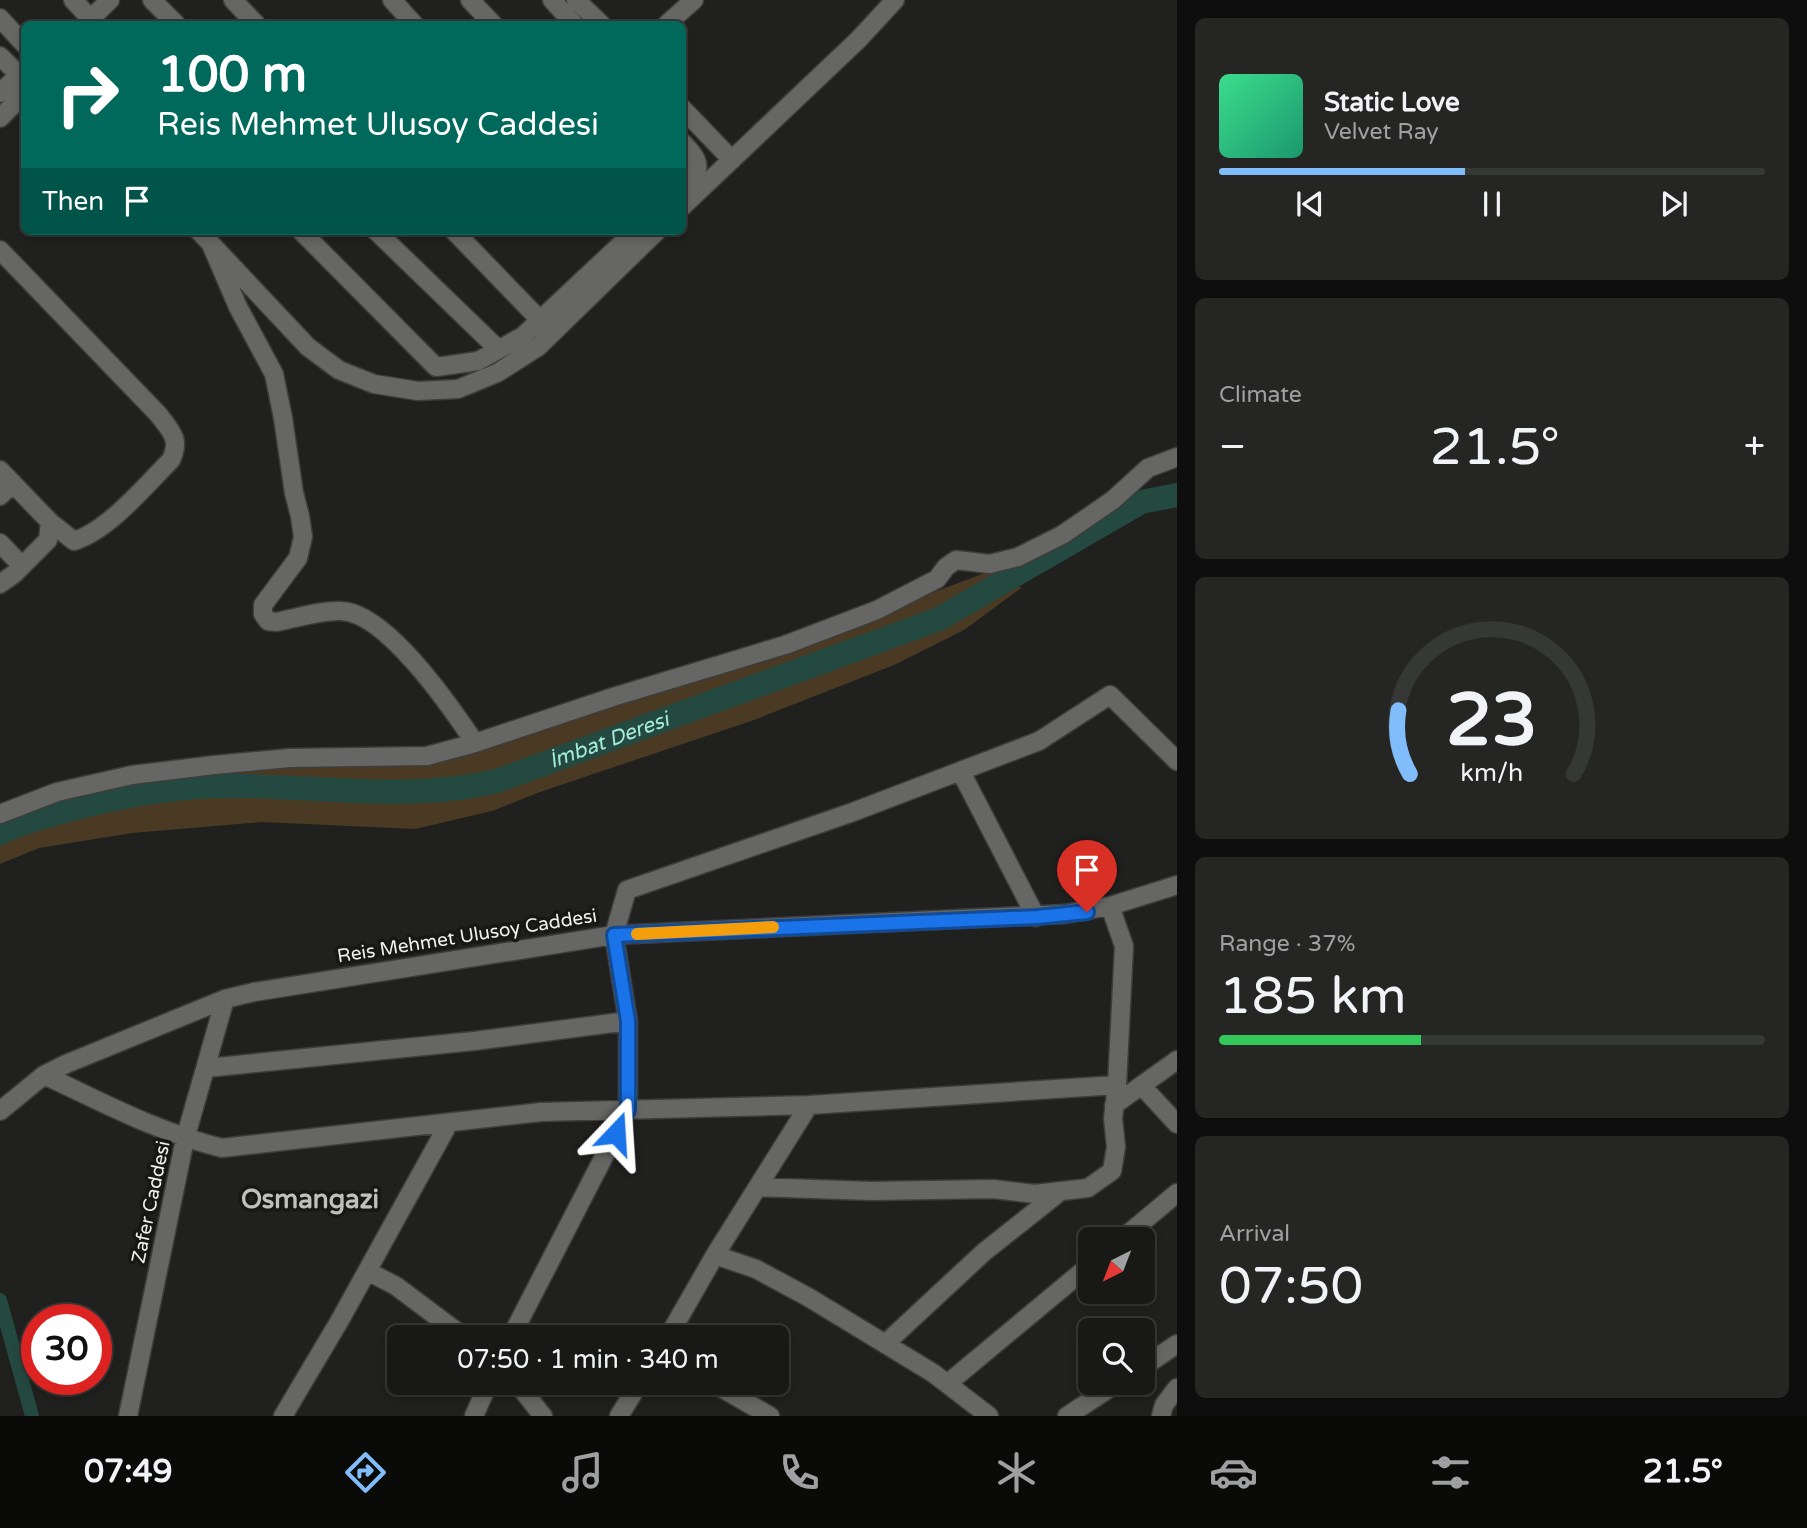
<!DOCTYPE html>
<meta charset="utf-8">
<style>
body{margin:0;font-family:"Varela Round",sans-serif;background:#252624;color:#f1f3f6;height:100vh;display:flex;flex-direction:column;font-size:26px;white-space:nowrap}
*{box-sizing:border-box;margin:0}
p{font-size:23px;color:#9fa0a1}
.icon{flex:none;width:38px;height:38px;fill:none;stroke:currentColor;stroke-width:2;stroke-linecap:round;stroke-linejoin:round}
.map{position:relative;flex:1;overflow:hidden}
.drawer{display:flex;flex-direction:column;gap:18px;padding:18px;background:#0d0e0d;width:630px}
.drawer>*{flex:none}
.banner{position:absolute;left:21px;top:21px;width:665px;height:214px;border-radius:10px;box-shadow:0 4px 10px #0003,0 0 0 2px #363836;background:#00695c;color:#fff;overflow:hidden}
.needle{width:46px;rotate:222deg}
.buttons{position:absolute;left:1078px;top:1227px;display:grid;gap:14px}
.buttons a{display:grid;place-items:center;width:77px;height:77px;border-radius:10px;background:#181917;box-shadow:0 4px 10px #0003,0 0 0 2px #363836;font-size:35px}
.speed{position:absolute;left:21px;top:1304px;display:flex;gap:14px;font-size:35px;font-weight:700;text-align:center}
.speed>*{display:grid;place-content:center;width:91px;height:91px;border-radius:50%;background:#181917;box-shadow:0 4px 10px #0003,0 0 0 2px #363836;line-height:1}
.speed .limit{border:10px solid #d22;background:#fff;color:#111}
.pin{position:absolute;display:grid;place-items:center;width:60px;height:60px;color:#fff;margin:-72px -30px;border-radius:50% 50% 50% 0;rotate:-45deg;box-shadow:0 0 7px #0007}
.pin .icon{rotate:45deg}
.me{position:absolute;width:77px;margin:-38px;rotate:20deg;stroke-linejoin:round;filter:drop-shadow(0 0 5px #0008)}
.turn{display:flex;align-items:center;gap:24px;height:147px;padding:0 21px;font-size:32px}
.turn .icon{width:91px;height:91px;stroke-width:2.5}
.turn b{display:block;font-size:49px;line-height:60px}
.then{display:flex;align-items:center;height:66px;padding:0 21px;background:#0003;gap:14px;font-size:26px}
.big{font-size:52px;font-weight:600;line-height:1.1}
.drawer .tile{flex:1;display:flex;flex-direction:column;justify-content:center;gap:10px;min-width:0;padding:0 24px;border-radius:10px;background:#252624}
.drawer .dial{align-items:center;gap:0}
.dial svg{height:182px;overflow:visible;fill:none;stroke:#363836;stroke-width:7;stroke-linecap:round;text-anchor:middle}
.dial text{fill:#f1f3f6;stroke:none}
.song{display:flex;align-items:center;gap:21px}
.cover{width:84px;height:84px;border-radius:10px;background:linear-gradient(135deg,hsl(150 70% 55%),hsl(160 70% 35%))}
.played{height:7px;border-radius:4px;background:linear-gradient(90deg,#80bdfa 45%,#363836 45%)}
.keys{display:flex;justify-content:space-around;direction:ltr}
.heat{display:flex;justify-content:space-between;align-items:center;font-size:38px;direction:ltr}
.charge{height:10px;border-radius:5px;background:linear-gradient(90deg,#34c759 37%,#363836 0)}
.trip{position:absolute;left:387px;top:1325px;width:402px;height:70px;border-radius:10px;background:#181917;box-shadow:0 4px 10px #0003,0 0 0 2px #363836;font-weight:600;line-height:70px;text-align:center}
.tabs{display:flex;height:112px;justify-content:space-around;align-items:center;background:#0a0a09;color:#9fa0a1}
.tabs .icon{width:49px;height:49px}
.tabs .selected{color:#80bdfa}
.tabs b{font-size:32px;color:#f1f3f6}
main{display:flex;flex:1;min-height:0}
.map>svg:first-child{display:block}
.green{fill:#4a3a23}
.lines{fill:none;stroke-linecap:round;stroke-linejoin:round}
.canal{stroke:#244940;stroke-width:14}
.river{stroke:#244940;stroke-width:24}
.minor-casing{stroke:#3d3d3c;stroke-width:21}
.minor{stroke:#666764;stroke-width:18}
.route-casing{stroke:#114b97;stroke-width:18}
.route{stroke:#1a73e8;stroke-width:12}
.slow{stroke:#f59e0b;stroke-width:12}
.labels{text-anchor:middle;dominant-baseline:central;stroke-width:7;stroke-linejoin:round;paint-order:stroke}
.street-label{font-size:19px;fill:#f0f0ef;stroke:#171715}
.water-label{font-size:21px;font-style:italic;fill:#a5ecd8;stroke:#171715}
.district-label{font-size:26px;font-weight:bold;fill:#bfc0bd;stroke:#171715}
</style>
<main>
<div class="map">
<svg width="1177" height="1416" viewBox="0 0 1177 1416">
<rect width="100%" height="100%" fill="#20211f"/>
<path class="green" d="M 998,568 L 1021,588 L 964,630 L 894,665 L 754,720 L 540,792 L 492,811 L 415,829 L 262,822 L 132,833 L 39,848 L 0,864 L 0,818 L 53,800 L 200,769 L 413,764 L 847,630 L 921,597 Z"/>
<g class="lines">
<path class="canal" d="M 0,1300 L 32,1416"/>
<path class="river" id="s1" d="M 0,833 C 24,821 51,815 76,808 C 133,794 182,785 240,786 C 325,787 413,801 497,781 L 939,619 L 1141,502 L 1177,495"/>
<g class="minor-casing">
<path id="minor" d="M 73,0 L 91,19
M 152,0 L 176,24
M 233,0 L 256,24
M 392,0 L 414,24
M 470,0 L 493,24
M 552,0 L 574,24
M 576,0 L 601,24
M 0,18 L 24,44
M 85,24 L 110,0
M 667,24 L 694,0
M 0,56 L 19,75 L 0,93
M 682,108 L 732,160
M 0,118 L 24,94
M 682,142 C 701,162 704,169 682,188
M 682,207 L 859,39 L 895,0
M 199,231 L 308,347 L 339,370 L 374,384 L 418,391 L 458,389 L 497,373 L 538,347 L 657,231
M 301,231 L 436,367 L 478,361 L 523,336 L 635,231
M 376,231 L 498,349
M 454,231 L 539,319
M 210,242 L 238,307 L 274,374 L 283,418 L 294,493 L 300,516 L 303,537 L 298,558 L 263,605 L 263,614 L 268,621 L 277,622 C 297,618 321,610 341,611 C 386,612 451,707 475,743
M 0,250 L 158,414 C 171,431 181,439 171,460 C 145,486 109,530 74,541 L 50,522 L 0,470
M 0,496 L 13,483
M 0,543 L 22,566
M 0,584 L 14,574 L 48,540 L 50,522
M 961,772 L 1036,917
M 0,814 L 57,792 L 132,775 L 214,765 L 290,758 L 427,756 L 475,743 L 613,697 L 785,645 L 877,610 L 937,579 L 946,567 L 956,560 L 990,564 L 1018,557 L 1062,535 L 1113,500 L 1148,468 L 1177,457
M 206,1068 L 474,1041 L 628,1021
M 44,1075 C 104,1103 157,1132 222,1148 L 541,1112 L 809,1105 L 1117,1085
M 1142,1086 L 1177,1124
M 1114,1105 L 1177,1060
M 0,1111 L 44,1075 L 66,1064 L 225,999 L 254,992 L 614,935 L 1065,914 L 1110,906 L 1177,885
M 758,1187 L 871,1191 L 993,1189 L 1035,1194 L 1088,1188 L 1112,1171 L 1116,1147 L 1113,1118 L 1117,1085 L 1124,946 L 1110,906
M 1122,1239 L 1177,1193
M 715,1255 L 756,1269 L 808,1297 L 933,1373 L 989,1416
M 367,1271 L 396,1286 L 464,1337
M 511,1337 L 628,1110 L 628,1021 L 614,935 L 627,890 L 853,812 L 1039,741 L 1110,695 L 1177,761
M 668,1337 L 715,1255 L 809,1105
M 885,1344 L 984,1252 L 1061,1191
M 1143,1367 L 1177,1344
M 516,1382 L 543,1416
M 711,1382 L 770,1416
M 947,1384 L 1090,1265
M 128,1416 L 185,1139 L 225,999
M 283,1416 L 340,1320 L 449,1123
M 474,1416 L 489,1382
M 619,1416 L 640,1382
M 1067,1416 L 1119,1382
M 1161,1416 L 1164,1405 L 1177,1388"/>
</g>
<use href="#minor" class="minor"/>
</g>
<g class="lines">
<g class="route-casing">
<path id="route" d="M 616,1133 L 628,1110 L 628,1021 L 614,935 L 1037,917 L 1087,912"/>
</g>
<use href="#route" class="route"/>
<path class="slow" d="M 637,934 L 773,927"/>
</g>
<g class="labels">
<g class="street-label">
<text transform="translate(467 936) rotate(-9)">Reis Mehmet Ulusoy Caddesi</text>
<text transform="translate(151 1202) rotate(-78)">Zafer Caddesi</text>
</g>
<g class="water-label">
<text stroke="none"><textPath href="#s1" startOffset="623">İmbat Deresi</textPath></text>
</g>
<g class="district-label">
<text x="310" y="1199">Osmangazi</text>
</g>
</g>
</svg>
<div class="buttons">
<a><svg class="needle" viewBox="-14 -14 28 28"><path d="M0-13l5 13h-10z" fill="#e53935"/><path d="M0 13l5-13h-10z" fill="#9fa0a1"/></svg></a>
<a><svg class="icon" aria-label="search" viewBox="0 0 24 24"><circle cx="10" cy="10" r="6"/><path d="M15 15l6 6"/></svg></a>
</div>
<div class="speed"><div class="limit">30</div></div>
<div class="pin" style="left:1087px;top:912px;background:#d93025"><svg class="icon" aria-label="arrive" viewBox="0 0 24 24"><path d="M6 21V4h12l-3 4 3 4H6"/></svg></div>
<svg class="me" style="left:616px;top:1133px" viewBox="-20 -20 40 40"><path d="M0-17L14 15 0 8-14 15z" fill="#1a73e8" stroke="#fff" stroke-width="4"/></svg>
<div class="trip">07:50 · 1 min · 340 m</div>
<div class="banner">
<div class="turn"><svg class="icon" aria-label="right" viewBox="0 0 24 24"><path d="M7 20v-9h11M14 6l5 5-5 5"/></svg><div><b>100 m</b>Reis Mehmet Ulusoy Caddesi</div></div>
<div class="then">Then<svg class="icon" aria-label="arrive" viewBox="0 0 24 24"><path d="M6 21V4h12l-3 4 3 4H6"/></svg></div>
</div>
</div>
<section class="drawer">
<div class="tile">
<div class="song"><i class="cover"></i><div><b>Static Love</b><p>Velvet Ray</p></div></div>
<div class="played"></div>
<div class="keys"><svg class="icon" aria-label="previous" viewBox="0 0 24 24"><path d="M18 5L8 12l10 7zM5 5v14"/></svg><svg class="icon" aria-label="pause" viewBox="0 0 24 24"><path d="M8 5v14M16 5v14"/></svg><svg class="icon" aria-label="next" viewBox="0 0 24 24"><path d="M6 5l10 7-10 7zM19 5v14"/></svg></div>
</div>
<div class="tile"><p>Climate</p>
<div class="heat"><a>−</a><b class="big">21.5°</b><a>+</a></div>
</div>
<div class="tile dial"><svg viewBox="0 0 100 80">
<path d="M14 69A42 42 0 1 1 86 69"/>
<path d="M14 69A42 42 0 0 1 9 41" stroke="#80bdfa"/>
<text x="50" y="56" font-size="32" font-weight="700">23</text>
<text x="50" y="72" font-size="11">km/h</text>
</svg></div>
<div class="tile"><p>Range · 37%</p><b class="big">185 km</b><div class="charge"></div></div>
<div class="tile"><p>Arrival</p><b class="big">07:50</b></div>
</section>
</main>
<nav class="tabs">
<b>07:49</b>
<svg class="icon selected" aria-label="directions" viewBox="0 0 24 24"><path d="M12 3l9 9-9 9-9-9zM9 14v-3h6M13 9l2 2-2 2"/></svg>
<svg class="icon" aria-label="music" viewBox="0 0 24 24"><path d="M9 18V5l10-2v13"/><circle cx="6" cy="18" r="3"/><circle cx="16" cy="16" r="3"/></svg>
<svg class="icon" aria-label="phone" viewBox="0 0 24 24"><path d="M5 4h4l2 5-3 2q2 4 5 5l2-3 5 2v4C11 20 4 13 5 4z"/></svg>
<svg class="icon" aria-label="climate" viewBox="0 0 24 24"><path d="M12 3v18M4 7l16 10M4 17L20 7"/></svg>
<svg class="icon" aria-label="car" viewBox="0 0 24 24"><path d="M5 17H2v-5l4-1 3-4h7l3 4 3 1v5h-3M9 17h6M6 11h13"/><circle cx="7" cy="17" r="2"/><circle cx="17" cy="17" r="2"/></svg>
<svg class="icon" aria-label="filters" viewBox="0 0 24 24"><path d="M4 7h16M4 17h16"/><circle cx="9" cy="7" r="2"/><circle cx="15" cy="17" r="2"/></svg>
<b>21.5°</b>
</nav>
